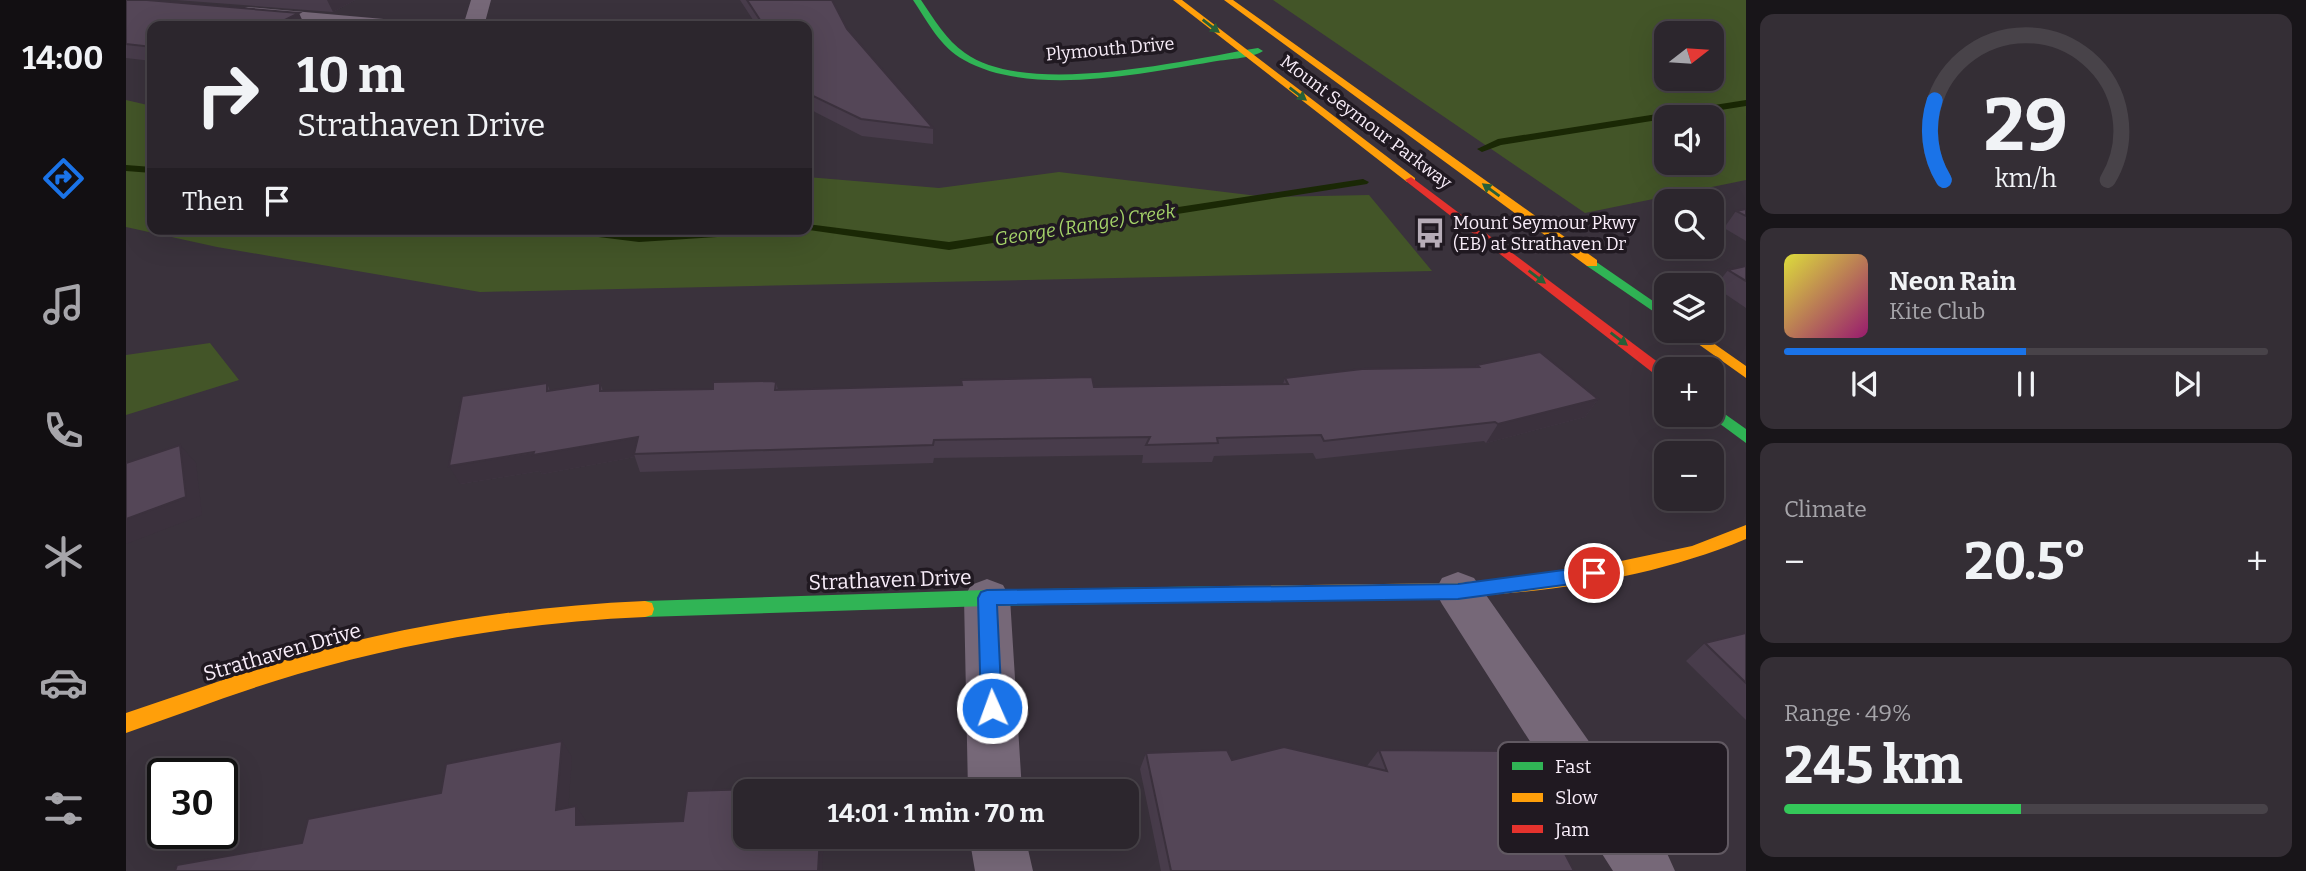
<!DOCTYPE html>
<meta charset="utf-8">
<style>
body{margin:0;font-family:Bitter,serif;background:#342e35;color:#f1f3f6;height:100vh;display:flex;flex-direction:column;font-size:26px;white-space:nowrap}
*{box-sizing:border-box;margin:0}
p{font-size:23px;color:#a6a5aa}
.icon{flex:none;width:38px;height:38px;fill:none;stroke:currentColor;stroke-width:2;stroke-linecap:round;stroke-linejoin:round}
.map{position:relative;flex:1;overflow:hidden}
.side{display:flex;flex-direction:column;gap:14px;padding:14px;background:#181519;width:560px}
.side>*{flex:none}
.top-card{position:absolute;left:21px;top:21px;width:665px;height:214px;border-radius:14px;box-shadow:0 7px 28px #0002,0 0 0 2px #484349;background:#2c262d;color:#f1f3f6;overflow:hidden}
.needle{width:46px;rotate:73deg}
.tools{position:absolute;left:1528px;top:21px;display:grid;gap:14px}
.tools a{display:grid;place-items:center;width:70px;height:70px;border-radius:14px;background:#2c262d;box-shadow:0 7px 28px #0002,0 0 0 2px #484349;font-size:35px}
.speed{position:absolute;left:21px;top:758px;display:flex;gap:14px;font-size:35px;font-weight:700;text-align:center}
.speed>*{display:grid;place-content:center;width:91px;height:91px;border-radius:50%;background:#2c262d;box-shadow:0 7px 28px #0002,0 0 0 2px #484349;line-height:1}
.speed .limit{border:4px solid #111;border-radius:10px;background:#fff;color:#111}
.pin{position:absolute;display:grid;place-items:center;width:60px;height:60px;color:#fff;margin:-30px;border:4px solid #fff;border-radius:50%;box-shadow:0 2px 7px #0007}
.me{position:absolute;width:77px;margin:-38px;rotate:358deg;stroke-linejoin:round;filter:drop-shadow(0 0 5px #0008)}
.turn{display:flex;align-items:center;gap:24px;height:147px;padding:0 35px;font-size:32px}
.turn .icon{width:91px;height:91px;stroke-width:2.5}
.turn b{display:block;font-size:49px;line-height:60px}
.then{display:flex;align-items:center;height:66px;padding:0 35px;background:#0003;gap:14px;font-size:26px}
.big{font-size:52px;font-weight:700;line-height:1.1}
.side .widget{flex:1;display:flex;flex-direction:column;justify-content:center;gap:10px;min-width:0;padding:0 24px;border-radius:14px;background:#342e35}
.side .dial{align-items:center;gap:0}
.dial svg{height:182px;overflow:visible;fill:none;stroke:#484349;stroke-width:7;stroke-linecap:round;text-anchor:middle}
.dial text{fill:#f1f3f6;stroke:none}
.song{display:flex;align-items:center;gap:21px}
.cover{width:84px;height:84px;border-radius:10px;background:linear-gradient(135deg,hsl(60 70% 55%),hsl(320 70% 35%))}
.played{height:7px;border-radius:4px;background:linear-gradient(90deg,#1a73e8 50%,#484349 50%)}
.keys{display:flex;justify-content:space-around;direction:ltr}
.heat{display:flex;justify-content:space-between;align-items:center;font-size:38px;direction:ltr}
.charge{height:10px;border-radius:5px;background:linear-gradient(90deg,#34c759 49%,#484349 0)}
.trip{position:absolute;left:607px;top:779px;width:406px;height:70px;border-radius:14px;background:#2c262d;box-shadow:0 7px 28px #0002,0 0 0 2px #484349;font-weight:700;line-height:70px;text-align:center}
main{display:flex;flex:1;min-height:0}
.tab-bar{display:flex;flex-direction:column;width:126px;justify-content:space-around;align-items:center;background:#120f12;color:#a6a5aa}
.tab-bar .icon{width:49px;height:49px}
.tab-bar .on{color:#1a73e8}
.tab-bar b{font-size:32px;color:#f1f3f6}
.map>svg:first-child{display:block}
.green{fill:#435528;fill-rule:evenodd}
.lines{fill:none;stroke-linecap:round;stroke-linejoin:round}
.stream{fill:#1a2805;fill-rule:evenodd}
.street{fill:#766878;fill-rule:evenodd}
.fast{fill:#30b455;fill-rule:evenodd}
.slow{fill:#ff9f0a;fill-rule:evenodd}
.jam{fill:#e5322d;fill-rule:evenodd}
.wall{fill:#483c4b}
.shaded-wall{fill:#3b313d}
.building{fill:#544657;stroke:#3b313d;stroke-width:2}
.oneway{fill:#275f38}
.route{fill:#1a73e8;stroke:#114b97;stroke-width:2}
.labels{text-anchor:middle;dominant-baseline:central;stroke-width:7;stroke-linejoin:round;paint-order:stroke}
.far-street-label{font-size:18px;fill:#f8edf9;stroke:#201921}
.far-poi-label{font-size:18px;fill:#f8edf9;stroke:#201921;text-anchor:start}
.far-water-label{font-size:19px;font-style:italic;fill:#a5d469;stroke:#201921}
.street-label{font-size:21px;fill:#f8edf9;stroke:#201921}
.key{fill:#201921;stroke:#615962;stroke-width:2}
.key-label{font-size:19px;fill:#f8edf9}
</style>
<main>
<nav class="tab-bar">
<b>14:00</b>
<svg class="icon on" aria-label="directions" viewBox="0 0 24 24"><path d="M12 3l9 9-9 9-9-9zM9 14v-3h6M13 9l2 2-2 2"/></svg>
<svg class="icon" aria-label="music" viewBox="0 0 24 24"><path d="M9 18V5l10-2v13"/><circle cx="6" cy="18" r="3"/><circle cx="16" cy="16" r="3"/></svg>
<svg class="icon" aria-label="phone" viewBox="0 0 24 24"><path d="M5 4h4l2 5-3 2q2 4 5 5l2-3 5 2v4C11 20 4 13 5 4z"/></svg>
<svg class="icon" aria-label="climate" viewBox="0 0 24 24"><path d="M12 3v18M4 7l16 10M4 17L20 7"/></svg>
<svg class="icon" aria-label="car" viewBox="0 0 24 24"><path d="M5 17H2v-5l4-1 3-4h7l3 4 3 1v5h-3M9 17h6M6 11h13"/><circle cx="7" cy="17" r="2"/><circle cx="17" cy="17" r="2"/></svg>
<svg class="icon" aria-label="filters" viewBox="0 0 24 24"><path d="M4 7h16M4 17h16"/><circle cx="9" cy="7" r="2"/><circle cx="15" cy="17" r="2"/></svg>
</nav>
<div class="map">
<svg width="1620" height="871" viewBox="0 0 1620 871">
<rect width="100%" height="100%" fill="#3a323c"/>
<path class="green" d="M 1147,0 L 1620,0 L 1620,180 L 1459,213 ZM 1540,33 L 1586,33 L 1586,79 L 1540,79 ZM 1540,117 L 1586,117 L 1586,163 L 1540,163 Z
M 0,100 L 26,106 L 26,229 L 681,229 L 681,177 L 813,188 L 933,172 L 1140,197 L 1243,195 L 1306,271 L 354,292 L 91,247 L 0,227 Z
M 84,343 L 113,380 L 0,415 L 0,355 Z"/>
<g class="lines">
<path class="stream" d="M 1620,100 L 1620,106 L 1375,145 L 1356,152 L 1351,149 L 1372,139 Z
M 0,165 L 26,167 L 26,173 L 0,171 Z
M 1237,179 L 1243,182 L 1241,184 L 823,250 L 676,229 L 681,229 L 681,224 L 823,242 Z
M 434,229 L 472,229 L 513,234 L 593,229 L 661,229 L 655,233 L 513,242 L 440,233 Z"/>
<path class="street" d="M 345,0 L 365,0 L 358,26 L 337,26 Z
M 122,7 L 269,20 L 276,22 L 280,26 L 201,26 L 115,17 L 112,13 L 115,9 Z
M 1332,572 L 1348,578 L 1540,851 L 1549,871 L 1487,871 L 1316,604 L 1309,591 L 1316,578 Z
M 861,579 L 877,585 L 884,598 L 896,791 L 842,791 L 838,598 L 845,585 Z
M 843,836 L 899,836 L 907,871 L 849,871 Z"/>
<path class="fast" d="M 787,0 L 795,0 C 808,19 820,40 839,53 C 902,98 1059,60 1132,48 L 1137,51 C 1124,59 1100,59 1085,62 C 1015,74 903,97 838,60 C 815,48 801,21 787,0 Z
M 1466,259 L 1540,310 L 1540,320 L 1461,266 L 1461,260 Z
M 1586,405 L 1620,429 L 1620,443 L 1582,415 L 1586,415 Z
M 1100,586 L 1107,589 L 1109,594 L 1107,599 L 1100,602 L 861,606 L 519,617 L 512,615 L 510,609 L 512,603 L 519,601 L 861,590 Z"/>
<path class="slow" d="M 1047,0 L 1056,0 L 1289,178 L 1289,182 L 1281,182 Z
M 1098,0 L 1107,0 L 1471,260 L 1471,266 L 1461,266 Z
M 1554,331 L 1570,331 L 1620,366 L 1620,378 Z
M 1620,525 L 1620,539 C 1456,607 1274,599 1100,602 L 1093,599 L 1091,594 L 1093,589 L 1100,586 L 1332,583 L 1443,572 L 1566,546 Z
M 519,601 L 526,603 L 528,609 L 526,615 L 519,617 C 402,622 285,641 172,674 C 114,691 57,713 0,733 L 0,713 C 57,694 114,673 172,656 C 285,624 402,606 519,601 Z"/>
<path class="jam" d="M 1285,177 L 1541,369 L 1540,381 L 1535,379 L 1281,182 L 1279,180 Z"/>
</g>
<path class="wall" d="M 0,0 L 26,26 L 26,61 L 0,58 Z
M 50,0 L 229,0 L 207,12 Z
M 614,0 L 706,0 L 721,29 L 807,128 L 807,144 L 736,136 L 689,112 L 681,105 L 681,26 L 631,26 Z
M 1620,209 L 1620,241 L 1598,228 L 1610,211 Z
M 1620,266 L 1620,308 L 1589,287 L 1602,270 Z
M 1351,365 L 1472,399 L 1459,417 L 1360,443 L 1358,441 L 1190,459 L 1187,453 L 1088,456 L 1086,462 L 1016,463 L 1017,455 L 808,458 L 807,463 L 514,472 L 509,457 L 416,474 L 414,471 L 334,484 L 421,383 L 424,391 L 474,383 L 477,391 L 587,389 L 650,382 L 652,390 L 835,385 L 835,380 L 968,387 L 1157,384 L 1159,378 L 1350,367 Z
M 1620,633 L 1620,720 L 1560,661 L 1579,643 Z
M 1253,750 L 1448,871 L 1035,871 L 1014,769 L 1020,753 L 1106,760 L 1241,766 Z"/>
<path class="shaded-wall" d="M 201,0 L 229,0 L 207,12 Z
M 173,13 L 179,26 L 147,26 Z
M 1472,399 L 1459,417 L 1360,443 L 1372,424 Z
M 512,437 L 508,454 L 509,457 L 416,474 L 414,471 L 334,484 L 323,466 Z
M 54,445 L 70,463 L 76,515 L 0,544 L 0,519 Z
M 436,741 L 446,757 L 441,825 L 430,810 Z
M 450,806 L 460,821 L 460,840 L 450,825 Z
M 694,836 L 698,836 L 696,871 L 692,871 Z"/>
<path class="building" d="M 0,0 L 21,0 L 173,13 L 147,26 L 26,26 L 26,47 L 0,44 Z
M 621,0 L 706,0 L 721,29 L 807,128 L 735,119 L 687,96 L 681,91 L 681,26 L 638,26 Z
M 1620,209 L 1620,216 L 1610,211 Z
M 1620,266 L 1620,281 L 1602,270 Z
M 1414,352 L 1472,399 L 1372,424 L 1369,422 L 1198,441 L 1195,435 L 1091,438 L 1092,443 L 1020,445 L 1024,437 L 808,440 L 807,445 L 508,454 L 512,437 L 407,455 L 408,452 L 323,466 L 336,396 L 421,383 L 421,391 L 474,383 L 474,391 L 587,389 L 587,382 L 645,381 L 650,382 L 649,390 L 836,385 L 835,380 L 966,377 L 968,387 L 1162,384 L 1159,378 L 1236,369 L 1353,367 L 1351,365 Z
M 54,445 L 60,497 L 0,519 L 0,463 Z
M 1620,633 L 1620,683 L 1579,643 Z
M 436,741 L 430,810 L 450,806 L 450,825 L 557,821 L 561,791 L 697,787 L 697,791 L 620,791 L 620,836 L 694,836 L 692,871 L 49,871 L 51,865 L 176,843 L 182,819 L 315,793 L 320,764 Z
M 1158,747 L 1261,771 L 1253,750 L 1385,751 L 1448,871 L 1045,871 L 1020,753 L 1101,750 L 1106,760 Z"/>
<defs><path id="oneway-solid" d="M-6-.8H1V-3.2L6.5 0L1 3.2V.8H-6Z" transform="scale(1.75)"/></defs>
<g class="oneway">
<use href="#oneway-solid" transform="translate(1085 26) rotate(38)"/>
<use href="#oneway-solid" transform="translate(1172 94) rotate(37)"/>
<use href="#oneway-solid" transform="translate(1365 190) rotate(-144)"/>
<use href="#oneway-solid" transform="translate(1411 277) rotate(37)"/>
<use href="#oneway-solid" transform="translate(1493 339) rotate(37)"/>
</g>
<path class="route" d="M 1468,566 L 1474,568 L 1477,573 L 1474,579 L 1468,581 L 1332,599 L 871,605 L 876,708 L 873,715 L 866,718 L 858,715 L 855,708 L 852,598 L 855,592 L 861,590 L 1332,584 Z"/>
<defs>
<g id="bus-bare" transform="scale(2.415)"><path d="M-5-6H5V4H4V6H2V4H-2V6H-4V4H-5ZM-3.5-4V0h7V-4ZM-3.5 1.2v1.5H-2V1.2ZM2 1.2v1.5H3.5V1.2Z" fill="#b6acb7" stroke="#201921" stroke-width="2.5" paint-order="stroke"/></g>
</defs>
<g fill-rule="evenodd">
<use href="#bus-bare" x="1304" y="233"/>
</g>
<g class="labels">
<g class="far-street-label">
<text transform="translate(984 49) rotate(-5)">Plymouth Drive</text>
<text transform="translate(1240 122) rotate(37)">Mount Seymour Parkway</text>
</g>
<g class="far-poi-label">
<text x="1327" y="223">Mount Seymour Pkwy<tspan x="1327" dy="21">(EB) at Strathaven Dr</tspan></text>
</g>
<g class="far-water-label">
<text transform="translate(959 225) rotate(-9)">George (Range) Creek</text>
</g>
<g class="street-label">
<text transform="translate(764 580) rotate(-2)">Strathaven Drive</text>
<text transform="translate(156 652) rotate(-16)">Strathaven Drive</text>
</g>
</g>
<rect x="1372" y="742" width="230" height="112" rx="10" class="key"/>
<rect x="1386" y="762" width="31" height="8" fill="#30b455"/>
<rect x="1386" y="793" width="31" height="9" fill="#ff9f0a"/>
<rect x="1386" y="825" width="31" height="8" fill="#e5322d"/>
<g class="key-label">
<text x="1429" y="773">Fast</text>
<text x="1429" y="804">Slow</text>
<text x="1429" y="836">Jam</text>
</g>
</svg>
<div class="tools">
<a><svg class="needle" viewBox="-14 -14 28 28"><path d="M0-13l5 13h-10z" fill="#e53935"/><path d="M0 13l5-13h-10z" fill="#a6a5aa"/></svg></a>
<a><svg class="icon" aria-label="sound" viewBox="0 0 24 24"><path d="M4 9h4l5-4v14l-5-4H4zM17 9q2 3 0 6"/></svg></a>
<a><svg class="icon" aria-label="search" viewBox="0 0 24 24"><circle cx="10" cy="10" r="6"/><path d="M15 15l6 6"/></svg></a>
<a><svg class="icon" aria-label="layers" viewBox="0 0 24 24"><path d="M12 4l9 5-9 5-9-5zM3 14l9 5 9-5"/></svg></a>
<a>+</a>
<a>−</a>
</div>
<div class="speed"><div class="limit">30</div></div>
<div class="pin" style="left:1468px;top:573px;background:#d93025"><svg class="icon" aria-label="arrive" viewBox="0 0 24 24"><path d="M6 21V4h12l-3 4 3 4H6"/></svg></div>
<svg class="me" style="left:866px;top:708px" viewBox="-20 -20 40 40"><circle r="17" fill="#1a73e8" stroke="#fff" stroke-width="3"/><path d="M0-11L8 9 0 5-8 9z" fill="#fff"/></svg>
<div class="trip">14:01 · 1 min · 70 m</div>
<div class="top-card">
<div class="turn"><svg class="icon" aria-label="right" viewBox="0 0 24 24"><path d="M7 20v-9h11M14 6l5 5-5 5"/></svg><div><b>10 m</b>Strathaven Drive</div></div>
<div class="then">Then<svg class="icon" aria-label="arrive" viewBox="0 0 24 24"><path d="M6 21V4h12l-3 4 3 4H6"/></svg></div>
</div>
</div>
<section class="side">
<div class="widget dial"><svg viewBox="0 0 100 80">
<path d="M14 69A42 42 0 1 1 86 69"/>
<path d="M14 69A42 42 0 0 1 10 34" stroke="#1a73e8"/>
<text x="50" y="56" font-size="32" font-weight="700">29</text>
<text x="50" y="72" font-size="11">km/h</text>
</svg></div>
<div class="widget">
<div class="song"><i class="cover"></i><div><b>Neon Rain</b><p>Kite Club</p></div></div>
<div class="played"></div>
<div class="keys"><svg class="icon" aria-label="previous" viewBox="0 0 24 24"><path d="M18 5L8 12l10 7zM5 5v14"/></svg><svg class="icon" aria-label="pause" viewBox="0 0 24 24"><path d="M8 5v14M16 5v14"/></svg><svg class="icon" aria-label="next" viewBox="0 0 24 24"><path d="M6 5l10 7-10 7zM19 5v14"/></svg></div>
</div>
<div class="widget"><p>Climate</p>
<div class="heat"><a>−</a><b class="big">20.5°</b><a>+</a></div>
</div>
<div class="widget"><p>Range · 49%</p><b class="big">245 km</b><div class="charge"></div></div>
</section>
</main>
